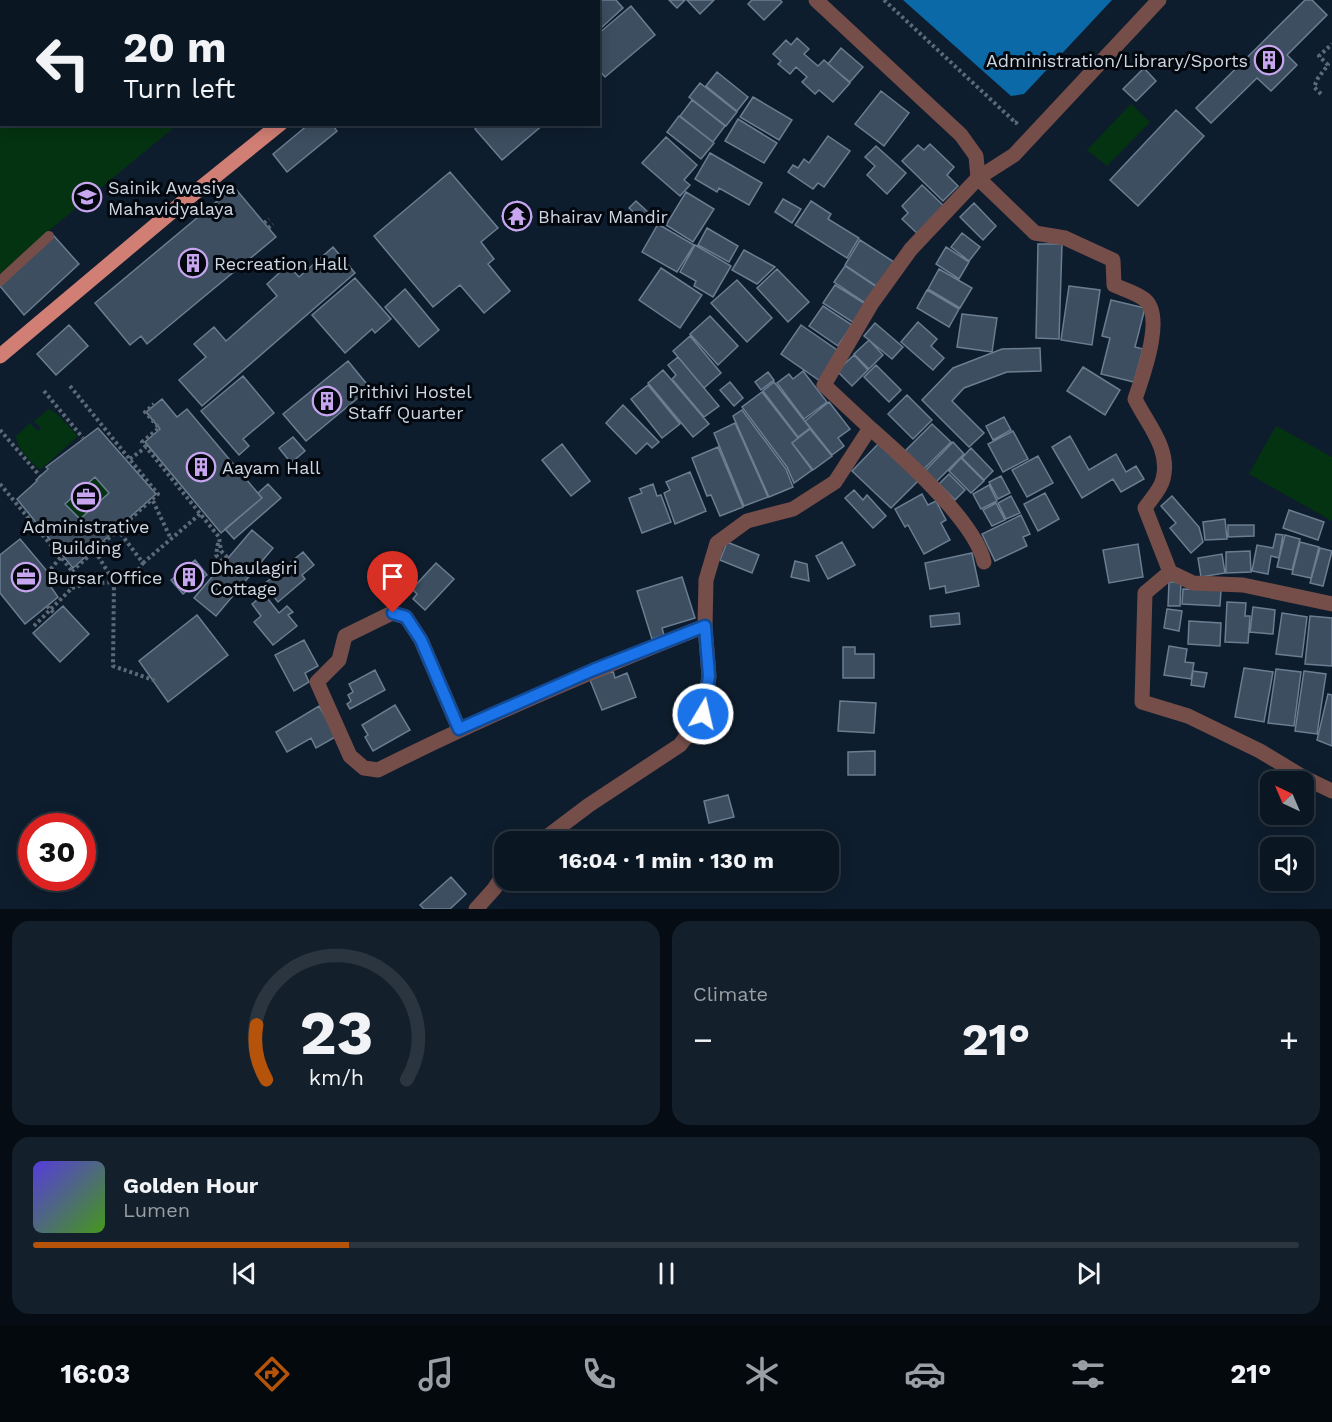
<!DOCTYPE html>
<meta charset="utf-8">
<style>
body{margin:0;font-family:"Work Sans",sans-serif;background:#131f2a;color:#f1f3f6;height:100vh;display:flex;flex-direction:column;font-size:22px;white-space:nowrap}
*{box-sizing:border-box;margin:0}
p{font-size:20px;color:#999fa5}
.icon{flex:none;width:33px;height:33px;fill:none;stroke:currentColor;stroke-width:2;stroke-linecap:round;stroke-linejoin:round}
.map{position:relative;height:909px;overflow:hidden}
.details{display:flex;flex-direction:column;gap:12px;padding:12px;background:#060c13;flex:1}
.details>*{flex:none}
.guide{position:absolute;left:0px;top:0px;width:600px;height:126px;box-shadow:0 3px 15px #0003,0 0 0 2px #2a3540;background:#0a1622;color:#f1f3f6;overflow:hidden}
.needle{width:39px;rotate:316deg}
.tools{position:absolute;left:1260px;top:771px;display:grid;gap:12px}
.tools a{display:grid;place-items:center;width:54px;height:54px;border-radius:12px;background:#0a1622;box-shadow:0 3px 15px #0003,0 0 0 2px #2a3540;font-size:30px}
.speed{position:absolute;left:18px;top:813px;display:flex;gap:12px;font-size:30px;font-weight:700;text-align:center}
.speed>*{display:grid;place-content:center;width:78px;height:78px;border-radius:50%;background:#0a1622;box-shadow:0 3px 15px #0003,0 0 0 2px #2a3540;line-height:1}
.speed .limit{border:9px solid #d22;background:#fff;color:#111}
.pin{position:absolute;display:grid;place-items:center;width:51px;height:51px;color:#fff;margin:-62px -26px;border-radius:50% 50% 50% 0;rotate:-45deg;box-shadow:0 0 6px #0007}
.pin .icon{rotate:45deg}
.me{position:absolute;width:66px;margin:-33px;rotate:9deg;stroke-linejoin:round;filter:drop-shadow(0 0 4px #0008)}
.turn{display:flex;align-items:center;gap:21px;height:126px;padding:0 24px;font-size:27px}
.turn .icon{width:78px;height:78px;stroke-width:2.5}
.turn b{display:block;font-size:42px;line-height:51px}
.big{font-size:45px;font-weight:700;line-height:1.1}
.details .widget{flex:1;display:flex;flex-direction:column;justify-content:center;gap:9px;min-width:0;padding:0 21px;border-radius:18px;background:#131f2a}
.details .dial{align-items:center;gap:0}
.dial svg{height:156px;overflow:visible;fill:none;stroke:#2a3540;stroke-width:7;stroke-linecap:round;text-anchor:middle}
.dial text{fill:#f1f3f6;stroke:none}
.song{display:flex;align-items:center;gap:18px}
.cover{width:72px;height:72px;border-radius:9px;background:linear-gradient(135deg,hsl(250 70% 55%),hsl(100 70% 35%))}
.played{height:6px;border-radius:3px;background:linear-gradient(90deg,#b45309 25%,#2a3540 25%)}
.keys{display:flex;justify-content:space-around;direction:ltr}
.heat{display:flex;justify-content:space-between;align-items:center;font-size:33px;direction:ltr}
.details .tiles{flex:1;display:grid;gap:12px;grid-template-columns:1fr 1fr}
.widget:last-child{grid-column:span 2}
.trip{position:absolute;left:494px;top:831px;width:345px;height:60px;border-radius:18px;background:#0a1622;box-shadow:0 3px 15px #0003,0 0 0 2px #2a3540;font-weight:700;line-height:60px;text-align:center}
.menu{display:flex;height:96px;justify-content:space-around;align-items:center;background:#04090e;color:#999fa5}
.menu .icon{width:42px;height:42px}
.menu .selected{color:#b45309}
.menu b{font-size:27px;color:#f1f3f6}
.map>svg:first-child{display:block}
.green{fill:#043311}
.water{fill:#0a69a6}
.building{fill:#3d4e60;stroke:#6a7d91;stroke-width:1.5;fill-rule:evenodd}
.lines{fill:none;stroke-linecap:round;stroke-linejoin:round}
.path{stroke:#5d6977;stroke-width:4;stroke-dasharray:3 3;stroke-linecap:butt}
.service{stroke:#764e49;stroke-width:10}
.minor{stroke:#764e49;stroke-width:15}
.primary{stroke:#d17e74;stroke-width:15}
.route-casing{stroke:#114b97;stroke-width:15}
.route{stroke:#1a73e8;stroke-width:10}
.labels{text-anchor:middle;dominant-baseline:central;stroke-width:6;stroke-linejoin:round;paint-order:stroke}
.poi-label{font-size:18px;fill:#cdd7e2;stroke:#03070e;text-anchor:start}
</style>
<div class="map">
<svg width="1332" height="909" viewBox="0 0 1332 909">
<rect width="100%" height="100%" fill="#0e1d2d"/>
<path class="green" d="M 0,0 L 286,0 L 286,2 L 2,2 L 2,124 L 177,125 L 52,228 L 0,275 Z
M 1131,104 L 1150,122 L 1107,166 L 1087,150 Z
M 49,409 L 57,414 L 78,436 L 40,470 C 31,461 17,450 16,436 L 30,423 L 38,431 L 41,428 L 34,421 Z
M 1276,426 L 1332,457 L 1332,521 L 1249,474 Z
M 95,477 L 109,493 L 80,519 L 65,504 Z"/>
<path class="water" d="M 903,0 L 1112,0 L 1024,94 L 1011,96 Z"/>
<path class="building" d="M 575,0 L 616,0 L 623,8 L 601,28 L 598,25 L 598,2 Z
M 669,0 L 685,0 L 677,8 Z
M 687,0 L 714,0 L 700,14 Z
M 752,0 L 780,0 L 782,2 L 764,20 L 748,4 Z
M 1305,0 L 1312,0 L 1327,15 L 1287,55 L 1297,65 L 1271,91 L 1257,78 L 1211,123 L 1196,108 Z
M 631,6 L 655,35 L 605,77 L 598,69 L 598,34 Z
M 797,38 L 809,49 L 804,54 L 818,66 L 824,60 L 850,83 L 833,102 L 819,90 L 815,94 L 802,82 L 807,77 L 796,67 L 790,74 L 778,64 L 781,61 L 773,54 L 786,40 L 791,45 Z
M 841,48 L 863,67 L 850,82 L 828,64 Z
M 1144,68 L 1156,81 L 1136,101 L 1123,89 Z
M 717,72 L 748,97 L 737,111 L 706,86 Z
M 700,83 L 737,112 L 726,126 L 689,97 Z
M 881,91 L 909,113 L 884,146 L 855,124 Z
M 753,97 L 792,120 L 779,140 L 740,117 Z
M 692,100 L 725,126 L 713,142 L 680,116 Z
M 1176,110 L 1204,136 L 1138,206 L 1110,180 Z
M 679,116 L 714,143 L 701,159 L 667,132 Z
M 738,119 L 777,143 L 764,163 L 725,141 Z
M 309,124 L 332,124 L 337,131 L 287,172 L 273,154 Z
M 480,124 L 544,124 L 502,160 L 475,129 Z
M 828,136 L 850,151 L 824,187 L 818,183 L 813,189 L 788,172 L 793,165 L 798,168 L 804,159 L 809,163 Z
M 666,137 L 697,165 L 684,180 L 690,185 L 680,196 L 642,163 Z
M 930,144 L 954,167 L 947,175 L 958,186 L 943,201 L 902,161 L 918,145 L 924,150 Z
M 876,146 L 906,173 L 887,194 L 867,175 L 875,166 L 865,157 Z
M 710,153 L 762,183 L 749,205 L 719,188 L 717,192 L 695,179 Z
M 450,172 L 498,228 L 481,242 L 494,259 L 488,264 L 510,291 L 484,313 L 460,285 L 433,307 L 374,236 Z
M 922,185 L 946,208 L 920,236 L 902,219 L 908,213 L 902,206 Z
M 234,187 L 276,237 L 147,344 L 141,336 L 130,345 L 95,303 Z
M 686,192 L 714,209 L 693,242 L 666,225 Z
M 783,199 L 801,209 L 792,223 L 775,212 Z
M 517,201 L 532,217 L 516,231 L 502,216 Z
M 636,201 L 649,213 L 642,220 L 629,208 Z
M 811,201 L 831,214 L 828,219 L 859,238 L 847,258 L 795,225 Z
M 974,203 L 996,226 L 983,240 L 960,217 Z
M 658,224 L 694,245 L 677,272 L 642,252 Z
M 707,228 L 738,246 L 729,262 L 698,245 Z
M 962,233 L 980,247 L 969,261 L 951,247 Z
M 54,236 L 79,264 L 24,315 L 0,286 Z
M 860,240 L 894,262 L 878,287 L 845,265 Z
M 1038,244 L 1062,244 L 1059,339 L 1036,338 Z
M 695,245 L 731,266 L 713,297 L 694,286 L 696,281 L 680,272 Z
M 333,247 L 355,273 L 202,406 L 179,380 L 206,357 L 194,344 L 214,327 L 226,341 L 277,296 L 267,284 L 288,265 L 299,277 Z
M 946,247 L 969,262 L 959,279 L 936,264 Z
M 744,250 L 775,267 L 757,284 L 732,270 Z
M 845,266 L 878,288 L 867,304 L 834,282 Z
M 661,268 L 702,295 L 680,328 L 639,300 Z
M 777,269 L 809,302 L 788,322 L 757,288 Z
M 939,269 L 972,288 L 960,308 L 928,289 Z
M 355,278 L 391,319 L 375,333 L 372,329 L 345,353 L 312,315 Z
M 737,280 L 772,318 L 747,342 L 711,303 Z
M 835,285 L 867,305 L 854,323 L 823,303 Z
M 1069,286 L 1100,290 L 1092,345 L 1061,340 Z
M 405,289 L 439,330 L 419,347 L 385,307 Z
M 927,290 L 959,309 L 949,327 L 917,308 Z
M 1111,300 L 1145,308 L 1135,347 L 1143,349 L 1134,382 L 1101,374 L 1110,338 L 1102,336 Z
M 823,306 L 852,325 L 838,346 L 809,326 Z
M 962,314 L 997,318 L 992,352 L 957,347 Z
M 710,316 L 738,346 L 718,365 L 690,334 Z
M 918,322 L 937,339 L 931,346 L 944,358 L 933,370 L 901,342 Z
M 875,323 L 903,347 L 892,359 L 864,336 Z
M 69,325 L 88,346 L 56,375 L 37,354 Z
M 801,325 L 840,352 L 820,381 L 781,354 Z
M 690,336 L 721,373 L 704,388 L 673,351 Z
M 869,340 L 883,355 L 869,369 L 854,354 Z
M 1040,348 L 1041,371 L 1007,372 L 964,388 L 952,401 L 984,433 L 969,447 L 922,400 L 953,368 L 1002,349 Z
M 854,355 L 868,370 L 852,386 L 837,371 Z
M 678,357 L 719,406 L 704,417 L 672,379 L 676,375 L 668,365 Z
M 348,361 L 370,388 L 306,441 L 283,414 Z
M 876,365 L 901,390 L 889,402 L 864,377 Z
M 1083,367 L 1120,390 L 1105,415 L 1067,391 Z
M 663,370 L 709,424 L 693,437 L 648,383 Z
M 803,371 L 827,402 L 804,419 L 777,383 L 789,374 L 793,379 Z
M 768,372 L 774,380 L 761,390 L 755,382 Z
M 243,376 L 274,413 L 243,439 L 249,446 L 239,455 L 201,411 Z
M 730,382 L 743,398 L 734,406 L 720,390 Z
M 774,382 L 810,428 L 798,437 L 763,391 Z
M 648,385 L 680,424 L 662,438 L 631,399 Z
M 762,392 L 798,438 L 792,443 L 812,470 L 794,483 L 787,467 L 742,407 Z
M 907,395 L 932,420 L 913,439 L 888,414 Z
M 162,399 L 177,417 L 187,409 L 262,498 L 221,533 L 145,442 L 160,429 L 146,412 Z
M 829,402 L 850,429 L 838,438 L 844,446 L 832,455 L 805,421 Z
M 623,405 L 659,442 L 652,448 L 647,443 L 636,454 L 606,423 Z
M 742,410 L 786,469 L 793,487 L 769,497 L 733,416 Z
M 1004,417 L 1011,430 L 993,440 L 986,426 Z
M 735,423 L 768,497 L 744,506 L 714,433 Z
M 932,424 L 951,442 L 923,470 L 904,452 Z
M 98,428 L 156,494 L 73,568 L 17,499 L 37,481 L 36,480 L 48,469 L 46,467 ZM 95,477 L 109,493 L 80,519 L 65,504 Z
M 810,429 L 832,456 L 813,470 L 792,443 Z
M 1013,431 L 1028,459 L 1003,472 L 988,444 Z
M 1070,436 L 1089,470 L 1116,454 L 1126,472 L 1136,466 L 1144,479 L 1121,492 L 1113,479 L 1082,498 L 1052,447 Z
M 293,437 L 305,451 L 291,463 L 279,448 Z
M 881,441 L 920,479 L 891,508 L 852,471 Z
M 953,442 L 964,454 L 935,483 L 924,472 Z
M 562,444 L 590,481 L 571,496 L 542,460 Z
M 718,447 L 743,507 L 720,516 L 711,495 L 707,496 L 692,458 Z
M 971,448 L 993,471 L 984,480 L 962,458 Z
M 1038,456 L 1053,483 L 1027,497 L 1012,470 Z
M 961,458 L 984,481 L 971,493 L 949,471 Z
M 690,472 L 706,511 L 675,524 L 664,493 L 670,490 L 666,482 Z
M 949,474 L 965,490 L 955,500 L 939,484 Z
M 1001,476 L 1010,493 L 998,499 L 989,482 Z
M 268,484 L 281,498 L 234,539 L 225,529 L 262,498 L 258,493 Z
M 653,484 L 657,496 L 661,495 L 671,522 L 642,533 L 629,498 L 642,493 L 640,489 Z
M 989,485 L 997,501 L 981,509 L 973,494 Z
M 854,490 L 863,500 L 867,495 L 886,516 L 873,528 L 845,498 Z
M 1045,493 L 1059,519 L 1038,531 L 1024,504 Z
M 922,494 L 928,505 L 936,501 L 946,520 L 941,523 L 950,540 L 924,554 L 908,525 L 905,527 L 895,509 Z
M 1011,496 L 1020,513 L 1006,519 L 998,503 Z
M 1172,496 L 1199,527 L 1203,542 L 1191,553 L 1170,528 L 1176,523 L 1161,506 Z
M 996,503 L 1005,520 L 992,526 L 983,510 Z
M 1289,510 L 1324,522 L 1318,540 L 1283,528 Z
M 1021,515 L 1030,534 L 1023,537 L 1027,546 L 995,561 L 982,534 Z
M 1225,519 L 1227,539 L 1205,540 L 1203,522 Z
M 1228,525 L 1254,525 L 1254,536 L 1228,537 Z
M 252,530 L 273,548 L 216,616 L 194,598 Z
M 1276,534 L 1283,535 L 1279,558 L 1271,556 L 1268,574 L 1252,571 L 1257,545 L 1273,548 Z
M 1285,535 L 1300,539 L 1292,570 L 1277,567 Z
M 20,539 L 57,583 L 51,587 L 58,597 L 25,624 L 0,593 L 0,555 Z
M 727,542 L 759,555 L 752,573 L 720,560 Z
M 842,542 L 855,565 L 828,579 L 816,556 Z
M 1300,542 L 1319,547 L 1311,578 L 1292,574 Z
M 1138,544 L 1143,577 L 1109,583 L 1103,550 Z
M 1320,548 L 1332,551 L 1323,586 L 1310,583 Z
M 1250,551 L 1251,572 L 1226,573 L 1226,552 Z
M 303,552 L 314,565 L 302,575 L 305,579 L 278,602 L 264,584 Z
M 972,553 L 979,586 L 946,593 L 945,586 L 930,589 L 925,563 Z
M 1222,554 L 1225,573 L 1201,577 L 1198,558 Z
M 195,560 L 207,575 L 183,594 L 171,580 Z
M 795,561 L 807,564 L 809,581 L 791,577 Z
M 436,563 L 454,579 L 425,610 L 413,599 L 417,594 L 412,589 Z
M 682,577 L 695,618 L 662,628 L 664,635 L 652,639 L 637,591 Z
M 1169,582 L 1181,582 L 1180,606 L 1168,606 Z
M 1183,589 L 1221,590 L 1220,606 L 1182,604 Z
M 264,594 L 279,613 L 287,606 L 293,612 L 288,615 L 297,626 L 273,645 L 254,622 L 261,616 L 252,604 Z
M 1227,602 L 1246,603 L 1245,616 L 1250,616 L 1248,643 L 1225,642 Z
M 63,606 L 89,634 L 60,662 L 33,633 Z
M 1253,607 L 1275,610 L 1273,634 L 1250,632 Z
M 1167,609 L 1182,611 L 1179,631 L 1164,628 Z
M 959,613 L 960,624 L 931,627 L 930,616 Z
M 1282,613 L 1307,617 L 1302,657 L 1276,654 Z
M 197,615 L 228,655 L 168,702 L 139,661 Z
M 1310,616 L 1332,618 L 1332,666 L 1305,664 Z
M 1189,621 L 1221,623 L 1220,646 L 1188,644 Z
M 304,640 L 318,666 L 305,673 L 309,682 L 294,691 L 275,655 Z
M 1169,646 L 1187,649 L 1185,662 L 1194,663 L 1191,679 L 1164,675 Z
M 843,647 L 855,647 L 855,654 L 874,654 L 874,678 L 843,678 Z
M 1244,668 L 1273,672 L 1264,722 L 1235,717 Z
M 1276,669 L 1301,672 L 1294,726 L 1268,723 Z
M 375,670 L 385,690 L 350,709 L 347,704 L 351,701 L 348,695 L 353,692 L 349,684 Z
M 613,671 L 615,678 L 627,673 L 636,697 L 602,710 L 590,680 Z
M 1193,671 L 1207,673 L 1204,687 L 1191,685 Z
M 1304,671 L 1326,674 L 1317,734 L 1295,731 Z
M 1328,694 L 1332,695 L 1332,746 L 1317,740 Z
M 840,701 L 876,703 L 874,733 L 838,731 Z
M 395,705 L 410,730 L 373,751 L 365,737 L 368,735 L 362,725 Z
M 319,706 L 337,736 L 316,748 L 311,738 L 287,752 L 276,732 Z
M 875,751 L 875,775 L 848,775 L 848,752 Z
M 728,795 L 734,817 L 709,823 L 704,801 Z
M 451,877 L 466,894 L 450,909 L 424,909 L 420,905 Z"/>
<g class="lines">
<path class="path" d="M 884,0 L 1016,123 L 1017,121
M 1321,94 L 1314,87 L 1318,78 L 1328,65 L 1319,56 L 1332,44
M 264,223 L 269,219
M 268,228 L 273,224
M 70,386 L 158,494 L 72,571
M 44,391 L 83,438
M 0,430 L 40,476
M 146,447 L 142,442 L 159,428 L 145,412 L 154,404
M 130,459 L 146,447 L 219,537 L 221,551 L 228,558
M 0,484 L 61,557 L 48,572
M 153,501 L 171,539
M 218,543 L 216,555 L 223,563
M 95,551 L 114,582 L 131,580 L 143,563 L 121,534
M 143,563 L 200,514
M 72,588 L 85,584 L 114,582 L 113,666 L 156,681
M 47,606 L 55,614
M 34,626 L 72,588 L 72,571 L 61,557"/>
<path class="service" d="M 0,281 L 49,236"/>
<path class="minor" d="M 358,0 L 359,2
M 1159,0 L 1014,155 L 978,178 L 1035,233 L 1065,238 L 1113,260 L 1114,285 C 1123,289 1136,293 1144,299 C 1166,315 1142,378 1135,399 C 1147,424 1171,449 1163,479 C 1161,489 1151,499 1145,508 L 1170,572 L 1145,593 L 1142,702 L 1188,716 L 1260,751 L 1303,777 L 1332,791
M 870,428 C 902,456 975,521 984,562
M 1170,572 L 1193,583 L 1243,585 L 1332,604
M 459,729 L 421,640 L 406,617 L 392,613 L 345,636 L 339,660 L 317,682 L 350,756 L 364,768 L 378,770 C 485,716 594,670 705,626
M 540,842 L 589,805 L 680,745 L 703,714 L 709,676 L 705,626 L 706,580 L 717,543 L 747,521 L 793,509 L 835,482 L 870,428 L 824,385 L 872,303 L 911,249 L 978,178 L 976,156 L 961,135 L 816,0
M 476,909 L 494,889 L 504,874"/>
<path class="primary" d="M 428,2 L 430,0
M 0,356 L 182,203 L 280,124"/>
</g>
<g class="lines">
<g class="route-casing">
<path id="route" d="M 393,613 L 406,617 L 421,640 L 459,729 L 593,670 L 705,626 L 709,676 L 703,714"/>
</g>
<use href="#route" class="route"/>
</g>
<defs>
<g id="building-ring" transform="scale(1.5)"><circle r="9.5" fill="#03070e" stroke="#c7a6ef" stroke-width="1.5"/><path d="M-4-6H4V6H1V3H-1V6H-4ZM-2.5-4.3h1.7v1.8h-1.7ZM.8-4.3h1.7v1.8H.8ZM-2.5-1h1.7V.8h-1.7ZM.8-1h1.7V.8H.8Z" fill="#c7a6ef"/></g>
<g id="school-ring" transform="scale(1.5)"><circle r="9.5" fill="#03070e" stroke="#c7a6ef" stroke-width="1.5"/><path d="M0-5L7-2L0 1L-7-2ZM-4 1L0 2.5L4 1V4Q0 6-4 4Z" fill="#c7a6ef"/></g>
<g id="temple-ring" transform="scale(1.5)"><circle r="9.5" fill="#03070e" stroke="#c7a6ef" stroke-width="1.5"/><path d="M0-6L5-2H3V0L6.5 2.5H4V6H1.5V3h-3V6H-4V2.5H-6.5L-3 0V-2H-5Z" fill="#c7a6ef"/></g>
<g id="office-ring" transform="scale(1.5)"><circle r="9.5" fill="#03070e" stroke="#c7a6ef" stroke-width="1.5"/><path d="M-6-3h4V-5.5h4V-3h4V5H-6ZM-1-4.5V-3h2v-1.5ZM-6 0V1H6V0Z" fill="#c7a6ef"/></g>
</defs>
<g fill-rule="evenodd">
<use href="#building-ring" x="1269" y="60"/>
<use href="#school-ring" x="87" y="197"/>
<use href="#temple-ring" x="517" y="216"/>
<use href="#building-ring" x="193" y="263"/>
<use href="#building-ring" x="327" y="401"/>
<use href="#building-ring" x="201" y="467"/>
<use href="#office-ring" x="86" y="497"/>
<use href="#office-ring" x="26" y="577"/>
<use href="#building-ring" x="189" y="577"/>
</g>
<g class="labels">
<g class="poi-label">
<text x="1248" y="60" text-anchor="end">Administration/Library/Sports</text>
<text x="108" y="187">Sainik Awasiya<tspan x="108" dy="21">Mahavidyalaya</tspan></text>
<text x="538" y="216">Bhairav Mandir</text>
<text x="214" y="263">Recreation Hall</text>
<text x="348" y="391">Prithivi Hostel<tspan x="348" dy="21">Staff Quarter</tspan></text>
<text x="222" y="467">Aayam Hall</text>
<text x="86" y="526" text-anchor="middle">Administrative<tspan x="86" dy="21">Building</tspan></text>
<text x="210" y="567">Dhaulagiri<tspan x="210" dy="21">Cottage</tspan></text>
<text x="47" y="577">Bursar Office</text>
</g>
</g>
</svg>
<div class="tools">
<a><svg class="needle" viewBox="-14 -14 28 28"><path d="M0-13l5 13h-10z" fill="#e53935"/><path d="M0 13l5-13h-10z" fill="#999fa5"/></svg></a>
<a><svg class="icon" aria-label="sound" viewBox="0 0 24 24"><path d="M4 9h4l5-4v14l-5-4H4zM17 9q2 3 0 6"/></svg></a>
</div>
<div class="speed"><div class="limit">30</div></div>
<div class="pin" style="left:393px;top:613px;background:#d93025"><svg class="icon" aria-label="arrive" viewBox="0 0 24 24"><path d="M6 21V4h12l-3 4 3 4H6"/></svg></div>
<svg class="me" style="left:703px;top:714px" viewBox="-20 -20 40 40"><circle r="17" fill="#1a73e8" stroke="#fff" stroke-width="3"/><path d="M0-11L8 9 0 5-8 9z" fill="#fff"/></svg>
<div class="trip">16:04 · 1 min · 130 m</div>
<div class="guide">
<div class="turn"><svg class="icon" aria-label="left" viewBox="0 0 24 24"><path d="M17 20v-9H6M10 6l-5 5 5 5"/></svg><div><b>20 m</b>Turn left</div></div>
</div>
</div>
<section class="details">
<div class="tiles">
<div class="widget dial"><svg viewBox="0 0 100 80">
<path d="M14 69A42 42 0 1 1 86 69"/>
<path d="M14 69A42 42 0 0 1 9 41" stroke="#b45309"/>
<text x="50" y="56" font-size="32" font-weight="700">23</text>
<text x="50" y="72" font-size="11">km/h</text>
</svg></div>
<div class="widget"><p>Climate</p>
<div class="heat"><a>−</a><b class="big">21°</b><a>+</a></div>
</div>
<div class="widget">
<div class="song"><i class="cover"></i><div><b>Golden Hour</b><p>Lumen</p></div></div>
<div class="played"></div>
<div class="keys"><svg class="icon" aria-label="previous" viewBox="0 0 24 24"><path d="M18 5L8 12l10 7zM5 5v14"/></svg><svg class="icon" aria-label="pause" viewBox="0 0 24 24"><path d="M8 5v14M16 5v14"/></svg><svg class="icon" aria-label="next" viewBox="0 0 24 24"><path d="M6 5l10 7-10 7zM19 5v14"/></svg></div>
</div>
</div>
</section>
<nav class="menu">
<b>16:03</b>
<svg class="icon selected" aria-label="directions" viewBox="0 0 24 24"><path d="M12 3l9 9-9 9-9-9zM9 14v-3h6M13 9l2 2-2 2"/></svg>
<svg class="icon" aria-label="music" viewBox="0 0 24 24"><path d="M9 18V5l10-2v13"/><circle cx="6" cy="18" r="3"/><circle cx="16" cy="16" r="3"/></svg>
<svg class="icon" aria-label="phone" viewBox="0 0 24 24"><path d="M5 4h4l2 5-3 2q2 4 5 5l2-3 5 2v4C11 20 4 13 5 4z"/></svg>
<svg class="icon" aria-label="climate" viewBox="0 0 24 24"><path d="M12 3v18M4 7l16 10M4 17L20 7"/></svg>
<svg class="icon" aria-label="car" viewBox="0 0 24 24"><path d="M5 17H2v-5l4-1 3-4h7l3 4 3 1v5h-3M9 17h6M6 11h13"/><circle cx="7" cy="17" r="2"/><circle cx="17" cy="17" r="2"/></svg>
<svg class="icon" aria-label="filters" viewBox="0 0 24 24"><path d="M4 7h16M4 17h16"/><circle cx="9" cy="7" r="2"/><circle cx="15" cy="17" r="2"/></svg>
<b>21°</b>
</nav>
